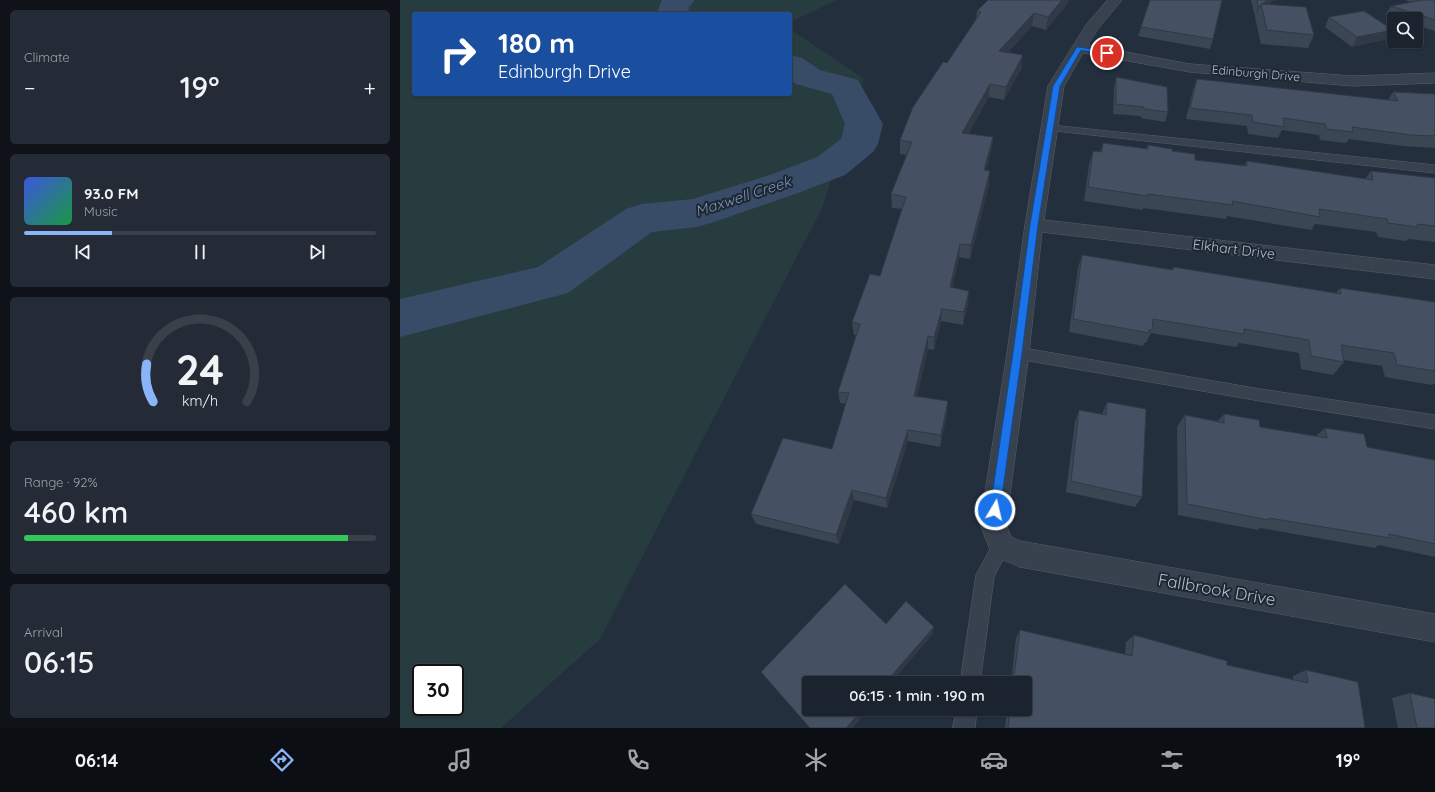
<!DOCTYPE html>
<meta charset="utf-8">
<style>
body{margin:0;font-family:Quicksand,sans-serif;background:#242b36;color:#f1f3f6;height:100vh;display:flex;flex-direction:column;font-size:15px;white-space:nowrap}
*{box-sizing:border-box;margin:0}
p{font-size:13px;color:#a0a4aa}
.icon{flex:none;width:22px;height:22px;fill:none;stroke:currentColor;stroke-width:2;stroke-linecap:round;stroke-linejoin:round}
.map{position:relative;flex:1;overflow:hidden}
.sheet{display:flex;flex-direction:column;gap:10px;padding:10px;background:#0f1319;width:400px}
.sheet>*{flex:none}
.guide{position:absolute;left:12px;top:12px;width:380px;height:84px;border-radius:4px;box-shadow:0 1px 3px #0004,0 0 0 1px #39404a;background:#1a4fa0;color:#fff;overflow:hidden}
.fabs{position:absolute;left:987px;top:12px;display:grid;gap:8px}
.fabs a{display:grid;place-items:center;width:36px;height:36px;border-radius:4px;background:#1b232e;box-shadow:0 1px 3px #0004,0 0 0 1px #39404a;font-size:20px}
.speed{position:absolute;left:12px;top:664px;display:flex;gap:8px;font-size:20px;font-weight:700;text-align:center}
.speed>*{display:grid;place-content:center;width:52px;height:52px;border-radius:50%;background:#1b232e;box-shadow:0 1px 3px #0004,0 0 0 1px #39404a;line-height:1}
.speed .limit{border:2px solid #111;border-radius:6px;background:#fff;color:#111}
.pin{position:absolute;display:grid;place-items:center;width:34px;height:34px;color:#fff;margin:-17px;border:2px solid #fff;border-radius:50%;box-shadow:0 1px 4px #0007}
.me{position:absolute;width:44px;margin:-22px;rotate:9deg;stroke-linejoin:round;filter:drop-shadow(0 0 3px #0008)}
.turn{display:flex;align-items:center;gap:14px;height:84px;padding:0 20px;font-size:18px}
.turn .icon{width:52px;height:52px;stroke-width:2.5}
.turn b{display:block;font-size:28px;line-height:34px}
.big{font-size:30px;font-weight:600;line-height:1.1}
.sheet .card{flex:1;display:flex;flex-direction:column;justify-content:center;gap:6px;min-width:0;padding:0 14px;border-radius:6px;background:#242b36}
.sheet .dial{align-items:center;gap:0}
.dial svg{height:104px;overflow:visible;fill:none;stroke:#39404a;stroke-width:7;stroke-linecap:round;text-anchor:middle}
.dial text{fill:#f1f3f6;stroke:none}
.song{display:flex;align-items:center;gap:12px}
.cover{width:48px;height:48px;border-radius:6px;background:linear-gradient(135deg,hsl(230 70% 55%),hsl(140 70% 35%))}
.played{height:4px;border-radius:2px;background:linear-gradient(90deg,#8ab4f8 25%,#39404a 25%)}
.keys{display:flex;justify-content:space-around;direction:ltr}
.heat{display:flex;justify-content:space-between;align-items:center;font-size:22px;direction:ltr}
.charge{height:6px;border-radius:3px;background:linear-gradient(90deg,#34c759 92%,#39404a 0)}
.trip{position:absolute;left:402px;top:676px;width:230px;height:40px;border-radius:4px;background:#1b232e;box-shadow:0 1px 3px #0004,0 0 0 1px #39404a;font-weight:600;line-height:40px;text-align:center}
.menu{display:flex;height:64px;justify-content:space-around;align-items:center;background:#0b0e12;color:#a0a4aa}
.menu .icon{width:28px;height:28px}
.menu .current{color:#8ab4f8}
.menu b{font-size:18px;color:#f1f3f6}
main{display:flex;flex:1;min-height:0}
.map>svg:first-child{display:block}
.green{fill:#263c3f;fill-rule:evenodd}
.lines{fill:none;stroke-linecap:round;stroke-linejoin:round}
.river{fill:#394c67;fill-rule:evenodd}
.service-casing{stroke:#565f6c;stroke-width:1}
.minor-casing{stroke:#565f6c;stroke-width:1}
.service{fill:#38414e;fill-rule:evenodd}
.minor{fill:#38414e;fill-rule:evenodd}
.wall{fill:#3b4654}
.shaded-wall{fill:#303945}
.building{fill:#455162;stroke:#303945}
.route{fill:#1a73e8;stroke:#114b97}
.labels{text-anchor:middle;dominant-baseline:central;stroke-width:4;stroke-linejoin:round;paint-order:stroke}
.far-street-label{font-size:12px;fill:#b4bcc9;stroke:#1d2633}
.street-label{font-size:14px;fill:#b4bcc9;stroke:#1d2633}
.water-label{font-size:15px;font-style:italic;fill:#7c92b1;stroke:#1d2633}
.near-street-label{font-size:17px;fill:#b4bcc9;stroke:#1d2633}
</style>
<main>
<section class="sheet">
<div class="card"><p>Climate</p>
<div class="heat"><a>−</a><b class="big">19°</b><a>+</a></div>
</div>
<div class="card">
<div class="song"><i class="cover"></i><div><b>93.0 FM</b><p>Music</p></div></div>
<div class="played"></div>
<div class="keys"><svg class="icon" aria-label="previous" viewBox="0 0 24 24"><path d="M18 5L8 12l10 7zM5 5v14"/></svg><svg class="icon" aria-label="pause" viewBox="0 0 24 24"><path d="M8 5v14M16 5v14"/></svg><svg class="icon" aria-label="next" viewBox="0 0 24 24"><path d="M6 5l10 7-10 7zM19 5v14"/></svg></div>
</div>
<div class="card dial"><svg viewBox="0 0 100 80">
<path d="M14 69A42 42 0 1 1 86 69"/>
<path d="M14 69A42 42 0 0 1 9 40" stroke="#8ab4f8"/>
<text x="50" y="56" font-size="32" font-weight="700">24</text>
<text x="50" y="72" font-size="11">km/h</text>
</svg></div>
<div class="card"><p>Range · 92%</p><b class="big">460 km</b><div class="charge"></div></div>
<div class="card"><p>Arrival</p><b class="big">06:15</b></div>
</section>
<div class="map">
<svg width="1035" height="728" viewBox="0 0 1035 728">
<rect width="100%" height="100%" fill="#242f3e"/>
<path class="green" d="M 0,0 L 437,0 L 390,22 L 390,14 L 14,14 L 14,94 L 390,94 L 390,29 L 464,79 L 422,208 L 200,639 L 101,728 L 0,728 ZM 21,673 L 55,673 L 55,707 L 21,707 Z"/>
<g class="lines">
<path class="river" d="M 262,0 L 295,0 L 289,7 L 288,14 L 256,14 Z
M 390,55 L 402,58 L 420,70 L 458,80 L 483,124 L 478,144 L 473,152 L 445,175 L 398,193 L 311,223 L 296,227 L 252,232 L 168,293 L 0,337 L 0,299 L 138,267 L 226,209 L 241,204 L 293,199 L 370,175 L 417,157 L 441,139 L 445,124 L 432,94 L 396,84 L 390,80 Z"/>
<g class="service-casing">
<path id="service" d="M 650,125 L 1035,165 L 1035,173 L 646,130 L 644,128 L 646,126 Z
M 618,347 L 860,389 L 1035,415 L 1035,429 L 860,401 L 618,359 L 613,357 L 611,353 L 613,349 Z
M 601,537 L 607,540 L 610,546 L 594,577 L 580,683 L 560,683 L 576,575 L 595,540 Z
M 557,709 L 577,709 L 575,728 L 553,728 Z"/>
</g>
<g class="minor-casing">
<path id="minor" d="M 708,0 L 722,0 L 697,30 L 688,45 L 790,64 L 953,76 L 1035,73 L 1035,83 L 953,86 L 790,72 L 683,53 L 664,86 L 644,220 L 1035,265 L 1035,279 L 642,232 L 629,353 L 606,524 L 611,537 L 620,541 L 1035,614 L 1035,642 L 620,567 L 592,555 L 580,524 L 607,353 L 625,225 L 648,86 L 686,25 Z"/>
</g>
<use href="#service" class="service"/>
<use href="#minor" class="minor"/>
</g>
<path class="wall" d="M 851,0 L 874,0 L 869,4 L 914,35 L 908,48 L 861,44 L 855,17 L 856,15 L 855,16 Z
M 1004,0 L 1035,0 L 1035,31 L 1016,25 L 1016,19 L 997,19 L 985,15 L 991,6 L 1011,2 Z
M 668,3 L 646,30 L 632,26 L 608,52 L 623,55 L 621,69 L 604,100 L 589,97 L 568,134 L 593,137 L 591,151 L 586,170 L 589,184 L 570,259 L 559,257 L 552,288 L 568,304 L 563,325 L 541,321 L 534,350 L 528,349 L 517,396 L 547,413 L 540,447 L 508,441 L 487,508 L 454,500 L 439,544 L 356,524 L 351,514 L 432,449 L 446,404 L 440,403 L 438,392 L 456,335 L 454,335 L 452,322 L 480,276 L 502,209 L 492,208 L 491,194 L 507,155 L 500,154 L 500,140 L 547,63 L 576,20 L 577,11 Z
M 929,17 L 987,39 L 952,47 L 925,27 Z
M 741,27 L 813,39 L 810,49 L 738,36 Z
M 716,77 L 768,112 L 765,122 L 741,118 L 741,116 L 713,114 L 714,87 Z
M 797,79 L 988,100 L 993,92 L 1035,94 L 1035,148 L 1003,146 L 949,139 L 946,143 L 920,140 L 919,135 L 882,130 L 878,138 L 848,134 L 847,126 L 786,119 L 793,90 Z
M 703,143 L 746,149 L 748,145 L 772,151 L 795,160 L 844,166 L 847,161 L 965,179 L 971,171 L 1035,178 L 1035,242 L 1009,239 L 1006,241 L 978,237 L 976,232 L 915,224 L 911,230 L 827,216 L 826,219 L 743,208 L 743,210 L 684,201 L 689,165 L 693,151 L 700,152 Z
M 682,255 L 772,270 L 773,267 L 936,293 L 940,288 L 1035,302 L 1035,383 L 1032,385 L 985,377 L 982,366 L 944,360 L 944,362 L 933,375 L 901,369 L 899,353 L 839,343 L 836,347 L 751,333 L 746,343 L 744,343 L 743,346 L 669,332 L 678,268 Z
M 707,402 L 742,497 L 735,507 L 666,492 L 675,422 L 679,410 L 702,414 Z
M 824,414 L 860,427 L 916,436 L 925,428 L 967,447 L 1035,460 L 1035,557 L 979,545 L 975,548 L 860,528 L 858,530 L 778,515 L 777,427 L 785,415 L 818,421 Z
M 620,630 L 725,654 L 726,642 L 734,635 L 827,665 L 893,680 L 893,676 L 906,670 L 965,728 L 605,728 L 607,709 L 625,709 L 625,683 L 611,683 L 616,638 Z
M 1010,693 L 1035,728 L 998,728 L 992,698 Z"/>
<path class="shaded-wall" d="M 662,0 L 669,0 L 668,3 L 646,30 L 648,17 Z
M 867,0 L 874,0 L 862,10 L 861,5 Z
M 860,6 L 856,15 L 855,16 L 858,7 Z
M 634,13 L 632,26 L 598,64 L 599,51 Z
M 993,30 L 987,39 L 952,47 L 957,37 Z
M 623,55 L 621,69 L 604,100 L 606,87 Z
M 590,84 L 589,97 L 561,147 L 562,133 Z
M 593,137 L 591,151 L 583,184 L 584,170 Z
M 590,171 L 589,184 L 570,259 L 571,245 Z
M 560,244 L 559,257 L 549,300 L 550,287 Z
M 569,291 L 568,304 L 563,325 L 564,312 Z
M 542,309 L 541,321 L 534,350 L 534,337 Z
M 528,336 L 528,349 L 514,408 L 514,396 Z
M 548,401 L 547,413 L 540,447 L 541,435 Z
M 508,430 L 508,441 L 487,508 L 486,498 Z
M 452,490 L 454,500 L 439,544 L 436,535 Z
M 534,627 L 533,634 L 491,683 L 485,683 Z
M 463,709 L 469,709 L 453,728 L 446,728 Z"/>
<path class="building" d="M 588,0 L 662,0 L 648,17 L 634,13 L 599,51 L 623,55 L 606,87 L 590,84 L 562,133 L 593,137 L 584,170 L 590,171 L 571,245 L 560,244 L 550,287 L 569,291 L 564,312 L 542,309 L 534,337 L 528,336 L 514,396 L 548,401 L 541,435 L 508,430 L 486,498 L 452,490 L 436,535 L 351,514 L 383,438 L 432,449 L 449,393 L 438,392 L 460,324 L 452,322 L 470,274 L 480,276 L 506,197 L 491,194 L 512,142 L 500,140 L 513,107 L 543,62 L 547,63 L 581,12 L 577,11 Z
M 750,0 L 822,0 L 813,39 L 741,27 Z
M 857,0 L 867,0 L 862,4 L 861,4 L 858,7 Z
M 1023,0 L 1035,0 L 1035,20 L 991,6 Z
M 861,4 L 906,7 L 914,35 L 867,30 Z
M 964,11 L 993,30 L 957,37 L 929,17 Z
M 716,77 L 767,87 L 768,112 L 744,109 L 744,107 L 716,104 Z
M 797,79 L 998,101 L 993,92 L 1035,94 L 1035,136 L 1011,135 L 952,127 L 953,132 L 927,129 L 925,124 L 883,118 L 884,127 L 853,122 L 852,115 L 790,108 Z
M 703,143 L 748,149 L 748,145 L 772,149 L 772,151 L 795,154 L 795,160 L 847,166 L 847,161 L 973,180 L 971,171 L 1035,178 L 1035,226 L 1017,224 L 1018,227 L 988,223 L 987,219 L 919,209 L 920,217 L 832,201 L 833,205 L 748,194 L 748,196 L 688,187 L 693,151 L 702,152 Z
M 682,255 L 773,270 L 773,267 L 941,294 L 940,288 L 1035,302 L 1035,371 L 997,365 L 994,353 L 941,345 L 944,362 L 911,356 L 909,340 L 844,329 L 844,334 L 753,319 L 752,330 L 749,330 L 749,333 L 673,319 Z
M 707,402 L 746,409 L 742,497 L 671,481 L 679,410 L 706,415 Z
M 824,414 L 859,420 L 860,427 L 927,438 L 925,428 L 964,434 L 967,447 L 1035,460 L 1035,544 L 989,534 L 990,538 L 869,518 L 869,520 L 787,504 L 785,415 L 824,423 Z
M 445,584 L 486,624 L 506,601 L 534,627 L 485,683 L 409,683 L 409,709 L 463,709 L 446,728 L 410,728 L 361,672 Z
M 620,630 L 732,656 L 734,635 L 827,661 L 827,665 L 908,683 L 906,670 L 958,682 L 965,728 L 608,728 L 610,709 L 625,709 L 625,683 L 613,683 Z
M 1010,693 L 1035,699 L 1035,728 L 1017,728 Z"/>
<path class="route" d="M 677,47 L 707,51 L 710,53 L 707,55 L 681,50 L 660,86 L 638,225 L 622,353 L 600,510 L 599,513 L 595,515 L 591,513 L 590,510 L 613,353 L 630,225 L 653,86 Z"/>
<g class="labels">
<g class="far-street-label">
<text transform="translate(856 73) rotate(5)">Edinburgh Drive</text>
</g>
<g class="street-label">
<text transform="translate(834 249) rotate(7)">Elkhart Drive</text>
</g>
<g class="water-label">
<text transform="translate(343 196) rotate(-18)">Maxwell Creek</text>
</g>
<g class="near-street-label">
<text transform="translate(817 589) rotate(10)">Fallbrook Drive</text>
</g>
</g>
</svg>
<div class="fabs">
<a><svg class="icon" aria-label="search" viewBox="0 0 24 24"><circle cx="10" cy="10" r="6"/><path d="M15 15l6 6"/></svg></a>
</div>
<div class="speed"><div class="limit">30</div></div>
<div class="pin" style="left:707px;top:53px;background:#d93025"><svg class="icon" aria-label="arrive" viewBox="0 0 24 24"><path d="M6 21V4h12l-3 4 3 4H6"/></svg></div>
<svg class="me" style="left:595px;top:510px" viewBox="-20 -20 40 40"><circle r="17" fill="#1a73e8" stroke="#fff" stroke-width="3"/><path d="M0-11L8 9 0 5-8 9z" fill="#fff"/></svg>
<div class="trip">06:15 · 1 min · 190 m</div>
<div class="guide">
<div class="turn"><svg class="icon" aria-label="right" viewBox="0 0 24 24"><path d="M7 20v-9h11M14 6l5 5-5 5"/></svg><div><b>180 m</b>Edinburgh Drive</div></div>
</div>
</div>
</main>
<nav class="menu">
<b>06:14</b>
<svg class="icon current" aria-label="directions" viewBox="0 0 24 24"><path d="M12 3l9 9-9 9-9-9zM9 14v-3h6M13 9l2 2-2 2"/></svg>
<svg class="icon" aria-label="music" viewBox="0 0 24 24"><path d="M9 18V5l10-2v13"/><circle cx="6" cy="18" r="3"/><circle cx="16" cy="16" r="3"/></svg>
<svg class="icon" aria-label="phone" viewBox="0 0 24 24"><path d="M5 4h4l2 5-3 2q2 4 5 5l2-3 5 2v4C11 20 4 13 5 4z"/></svg>
<svg class="icon" aria-label="climate" viewBox="0 0 24 24"><path d="M12 3v18M4 7l16 10M4 17L20 7"/></svg>
<svg class="icon" aria-label="car" viewBox="0 0 24 24"><path d="M5 17H2v-5l4-1 3-4h7l3 4 3 1v5h-3M9 17h6M6 11h13"/><circle cx="7" cy="17" r="2"/><circle cx="17" cy="17" r="2"/></svg>
<svg class="icon" aria-label="filters" viewBox="0 0 24 24"><path d="M4 7h16M4 17h16"/><circle cx="9" cy="7" r="2"/><circle cx="15" cy="17" r="2"/></svg>
<b>19°</b>
</nav>
